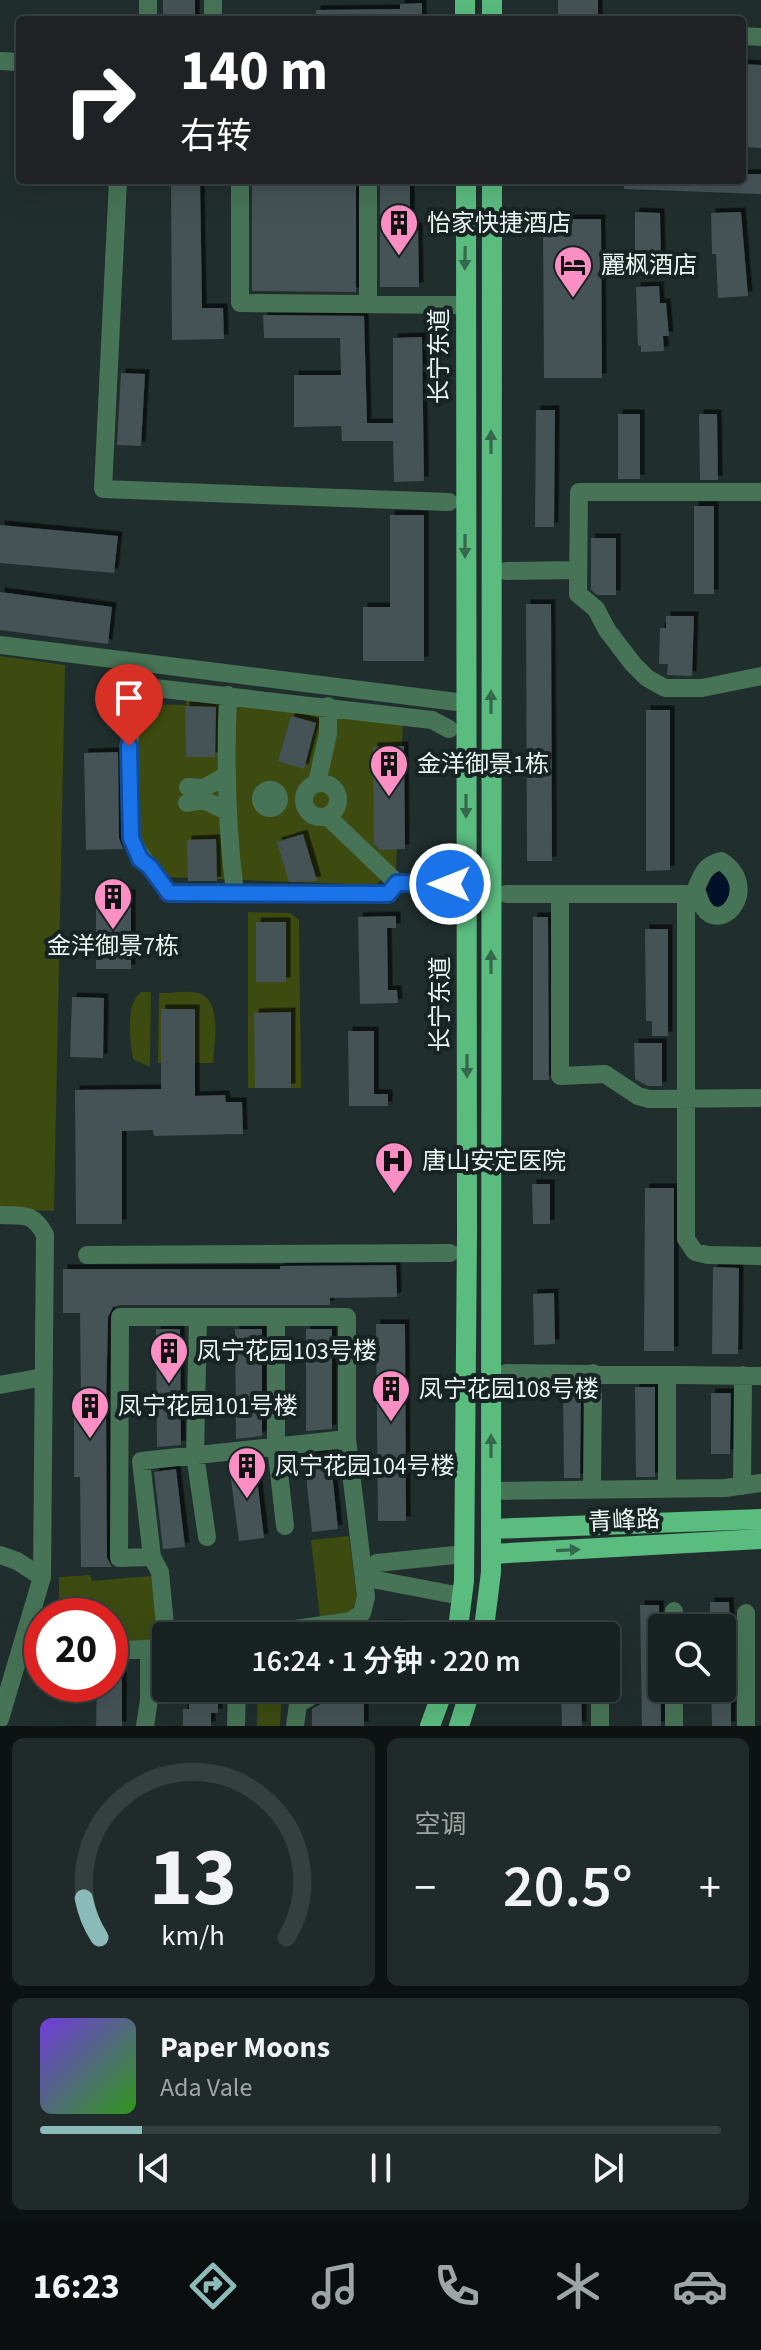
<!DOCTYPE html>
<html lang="zh">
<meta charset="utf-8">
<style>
body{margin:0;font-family:"Source Sans 3","Noto Sans SC",sans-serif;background:#212a2a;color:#f1f3f6;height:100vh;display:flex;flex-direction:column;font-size:30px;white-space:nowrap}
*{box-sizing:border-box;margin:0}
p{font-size:26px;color:#9fa4a5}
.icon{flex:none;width:44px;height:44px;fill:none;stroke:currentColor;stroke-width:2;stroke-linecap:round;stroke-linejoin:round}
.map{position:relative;height:1726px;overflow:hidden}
.side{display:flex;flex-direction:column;gap:12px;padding:12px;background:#0d1313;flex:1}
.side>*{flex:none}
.banner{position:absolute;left:16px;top:16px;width:730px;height:168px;border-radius:8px;box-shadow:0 8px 32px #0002,0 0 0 2px #363f40;background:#202124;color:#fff;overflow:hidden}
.buttons{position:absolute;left:648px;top:1614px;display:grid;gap:16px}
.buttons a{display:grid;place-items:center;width:88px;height:88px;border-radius:8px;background:#182222;box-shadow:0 8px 32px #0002,0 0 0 2px #363f40;font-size:40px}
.speed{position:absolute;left:24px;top:1598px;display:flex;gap:16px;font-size:40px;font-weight:700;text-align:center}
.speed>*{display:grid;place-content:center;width:104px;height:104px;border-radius:50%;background:#182222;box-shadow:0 8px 32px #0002,0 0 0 2px #363f40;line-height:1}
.speed .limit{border:12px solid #d22;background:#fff;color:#111}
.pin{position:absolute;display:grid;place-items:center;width:68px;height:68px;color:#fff;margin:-82px -34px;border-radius:50% 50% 50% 0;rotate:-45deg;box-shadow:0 0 8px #0007}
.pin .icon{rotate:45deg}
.me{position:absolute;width:88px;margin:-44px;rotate:270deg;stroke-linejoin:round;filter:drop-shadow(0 0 6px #0008)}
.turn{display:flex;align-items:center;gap:28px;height:168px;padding:0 32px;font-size:36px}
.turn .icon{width:104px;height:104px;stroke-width:2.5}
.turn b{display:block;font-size:56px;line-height:68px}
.big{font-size:60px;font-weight:600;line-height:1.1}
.side .card{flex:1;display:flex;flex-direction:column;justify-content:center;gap:12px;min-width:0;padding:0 28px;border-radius:12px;background:#212a2a}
.side .dial{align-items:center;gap:0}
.dial svg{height:208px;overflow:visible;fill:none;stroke:#363f40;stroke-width:7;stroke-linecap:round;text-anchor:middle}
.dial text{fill:#f1f3f6;stroke:none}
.song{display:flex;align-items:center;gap:24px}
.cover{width:96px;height:96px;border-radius:12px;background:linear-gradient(135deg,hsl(260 70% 55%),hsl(110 70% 35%))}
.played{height:8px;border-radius:4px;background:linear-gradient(90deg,#8bbbb9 15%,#363f40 15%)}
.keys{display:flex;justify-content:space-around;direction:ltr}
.heat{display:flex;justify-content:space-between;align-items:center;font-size:44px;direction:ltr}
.side .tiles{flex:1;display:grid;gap:12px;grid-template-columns:1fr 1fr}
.card:last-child{grid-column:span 2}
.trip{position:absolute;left:152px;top:1622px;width:468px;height:80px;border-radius:8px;background:#182222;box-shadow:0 8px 32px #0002,0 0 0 2px #363f40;font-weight:600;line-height:80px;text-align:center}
.tabs{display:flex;height:128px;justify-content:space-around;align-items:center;background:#0a0e0e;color:#9fa4a5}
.tabs .icon{width:56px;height:56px}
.tabs .selected{color:#8bbbb9}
.tabs b{font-size:36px;color:#f1f3f6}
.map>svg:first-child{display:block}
.green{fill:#3d4b11}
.water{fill:#001128}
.building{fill:#445256;filter:url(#shadow)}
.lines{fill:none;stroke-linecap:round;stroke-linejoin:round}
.minor{stroke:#477456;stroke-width:18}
.major{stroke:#5abc7f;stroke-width:20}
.oneway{fill:#35684c}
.route-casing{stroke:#114b97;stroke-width:20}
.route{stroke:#1a73e8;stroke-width:14}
.labels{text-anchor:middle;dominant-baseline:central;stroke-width:8;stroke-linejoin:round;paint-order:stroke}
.poi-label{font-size:24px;fill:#ecf5f3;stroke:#172423;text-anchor:start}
.street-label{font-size:24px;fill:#ecf5f3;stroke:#172423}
</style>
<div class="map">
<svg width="761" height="1726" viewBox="0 0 761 1726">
<defs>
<filter id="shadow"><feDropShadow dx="4.5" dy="-4.5" stdDeviation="0" flood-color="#0009"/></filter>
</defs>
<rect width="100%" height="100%" fill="#202e2d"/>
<path class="green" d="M 0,656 L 65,665 L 54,1211 L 0,1209 Z
M 186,694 L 403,722 L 396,868 L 375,885 L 165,877 L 136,838 L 132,704 L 186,705 Z
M 248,912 L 290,913 L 299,920 L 301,1088 L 248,1088 Z
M 141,992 L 151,992 L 150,1067 L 133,1059 C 130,1041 125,1004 141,992 Z
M 159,993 C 171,993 187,990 198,993 C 223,1000 214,1044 213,1063 L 158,1063 Z
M 349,1536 L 357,1599 L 351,1613 L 320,1618 L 311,1540 Z
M 90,1575 L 92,1581 L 151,1576 L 159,1582 L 160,1639 L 110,1645 L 110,1616 L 59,1616 L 59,1577 Z
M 258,1688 L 287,1688 L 282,1696 L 280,1726 L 257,1726 Z"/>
<path class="water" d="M 719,866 L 737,881 L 720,912 L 705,896 L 705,882 Z"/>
<path class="building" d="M 163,0 L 195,0 L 195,20 L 163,20 Z
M 558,0 L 598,0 L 598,20 L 558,20 Z
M 422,3 L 422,20 L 316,20 L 316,10 L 400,9 L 400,4 Z
M 742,64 L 761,65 L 761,148 L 742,147 Z
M 742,174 L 761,174 L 761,194 L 624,189 L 624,180 L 742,180 Z
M 171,180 L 200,180 L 202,308 L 223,308 L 224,339 L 172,340 Z
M 252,180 L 356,180 L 356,292 L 252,291 Z
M 380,180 L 410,180 L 410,227 L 418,227 L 419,287 L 380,287 Z
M 635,212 L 660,213 L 661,258 L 635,260 Z
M 741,212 L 748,296 L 718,298 L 716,254 L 712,254 L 711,213 Z
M 543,219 L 601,219 L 602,378 L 544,378 Z
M 659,286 L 660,303 L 666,303 L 669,336 L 663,336 L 664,351 L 641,352 L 641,345 L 638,346 L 636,287 Z
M 263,315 L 364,316 L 367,423 L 393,423 L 393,338 L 422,337 L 424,481 L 394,482 L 393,441 L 342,441 L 341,426 L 294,427 L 294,375 L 341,375 L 340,338 L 264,338 Z
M 121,373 L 145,374 L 141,446 L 117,445 Z
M 536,410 L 555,410 L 554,527 L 535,527 Z
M 618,414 L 640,414 L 640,479 L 618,479 Z
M 699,414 L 717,414 L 718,480 L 700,480 Z
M 694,506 L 714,506 L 714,594 L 694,594 Z
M 390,515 L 424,515 L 424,661 L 363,661 L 363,607 L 390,607 Z
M 0,525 L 118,536 L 114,573 L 0,563 Z
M 591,538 L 616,538 L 616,595 L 597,595 L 591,590 Z
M 0,592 L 112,607 L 108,644 L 0,630 Z
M 526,604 L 551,604 L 552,861 L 527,861 Z
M 666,616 L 694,616 L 692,676 L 667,675 L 668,664 L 659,664 L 660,628 L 666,628 Z
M 185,706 L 216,707 L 215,757 L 186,757 Z
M 646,710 L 670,710 L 670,870 L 646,871 Z
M 291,716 L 316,723 L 304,769 L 278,761 Z
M 404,746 L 405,849 L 380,850 L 374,844 L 373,747 Z
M 118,752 L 119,838 L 123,849 L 86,850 L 84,753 Z
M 303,834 L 317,881 L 289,882 L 277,842 Z
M 216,839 L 217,881 L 188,881 L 187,840 Z
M 96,894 L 131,894 L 131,969 L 96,969 Z
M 396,916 L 396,928 L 387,928 L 388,990 L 397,990 L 398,1003 L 360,1004 L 358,917 Z
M 533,917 L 548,917 L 549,1080 L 533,1080 Z
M 256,922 L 286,922 L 286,982 L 256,982 Z
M 645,929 L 668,929 L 668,1036 L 652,1036 L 652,1021 L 646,1021 Z
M 72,997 L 104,998 L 103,1058 L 70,1057 Z
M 161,1009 L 195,1009 L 195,1096 L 225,1095 L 226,1102 L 242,1102 L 243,1134 L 154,1136 L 153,1130 L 122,1131 L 122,1224 L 76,1224 L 75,1090 L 161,1089 Z
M 291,1012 L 291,1088 L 255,1088 L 254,1013 Z
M 348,1031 L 374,1031 L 374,1094 L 388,1094 L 388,1106 L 349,1106 Z
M 634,1043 L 662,1043 L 662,1086 L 648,1086 L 635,1079 Z
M 532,1184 L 550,1184 L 550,1224 L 533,1224 Z
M 645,1188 L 674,1188 L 674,1351 L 644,1351 Z
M 396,1265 L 397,1297 L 330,1298 L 330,1305 L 120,1305 L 113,1307 L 108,1317 L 106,1404 L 107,1558 L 112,1567 L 81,1567 L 80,1477 L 74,1477 L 74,1399 L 81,1399 L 80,1313 L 63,1313 L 63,1269 L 280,1269 L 280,1266 Z
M 713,1267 L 739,1268 L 738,1354 L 712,1354 Z
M 554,1293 L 555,1344 L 534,1345 L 533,1294 Z
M 376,1324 L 405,1324 L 406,1521 L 378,1521 Z
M 156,1329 L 180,1329 L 181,1445 L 157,1447 Z
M 235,1329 L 262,1329 L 262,1436 L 236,1439 Z
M 306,1329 L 332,1329 L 332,1429 L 306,1431 Z
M 581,1387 L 580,1478 L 564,1478 L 563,1388 Z
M 635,1387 L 655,1387 L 655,1477 L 636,1477 Z
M 711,1393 L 731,1393 L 730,1454 L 711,1454 Z
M 330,1453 L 338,1529 L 312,1532 L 304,1456 Z
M 255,1461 L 264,1538 L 239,1541 L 229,1464 Z
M 176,1469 L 185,1547 L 163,1549 L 154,1472 Z
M 710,1602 L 729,1602 L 730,1628 L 710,1628 Z
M 640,1605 L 659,1605 L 661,1726 L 642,1726 Z
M 379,1624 L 402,1624 L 402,1636 L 379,1636 Z
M 110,1663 L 122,1664 L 122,1726 L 96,1726 L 97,1684 L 110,1684 Z
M 189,1688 L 218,1688 L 218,1713 L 211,1713 L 211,1726 L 183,1726 L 183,1709 L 189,1709 Z
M 561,1688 L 581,1688 L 582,1726 L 562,1726 Z
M 711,1688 L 731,1688 L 731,1726 L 712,1726 Z
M 341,1691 L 364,1691 L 364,1726 L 312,1726 L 312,1709 L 322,1703 L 341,1703 Z"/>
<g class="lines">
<path class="minor" d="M 213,0 L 213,20
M 148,20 L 148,0
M 742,36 L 761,37
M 0,61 L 20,62
M 118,180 L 103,489 L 449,502
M 240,180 L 240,303 L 464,305
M 368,304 L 368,180
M 761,492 L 579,492 L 578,594 L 596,609 L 607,630 L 633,664 L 647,678 L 665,688 L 702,688 L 761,676
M 506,571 L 578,570
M 0,645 L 465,703
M 228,695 C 225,764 226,824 235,892
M 449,729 L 432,720 L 129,685 L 131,838 C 140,859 156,873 169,893 L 388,894 L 397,883 L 450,884
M 317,783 L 328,734 L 328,706
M304 800a17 17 0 1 1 34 0a17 17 0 1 1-34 0Z
M 188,787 L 204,788 L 225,776
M261 799a9 9 0 1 1 18 0a9 9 0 1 1-18 0Z
M 187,803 L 204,800 L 226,811
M 327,816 L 397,883
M 721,861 C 761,886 723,936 703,907 C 700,902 698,894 696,889 C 702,874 705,865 721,861 Z
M 506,894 L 686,894 L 686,1239 L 695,1252 L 708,1255 L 761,1256
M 560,894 L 560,1076 L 605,1074 L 638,1096 L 649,1099 L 761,1098
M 0,1215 C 24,1216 33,1212 45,1235 L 42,1577 L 0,1719
M 87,1255 L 450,1253
M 198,1317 L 195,1455 L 207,1537
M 276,1317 L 276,1446 L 285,1526
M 506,1373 L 761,1376
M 0,1385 L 43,1377
M 742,1486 L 743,1375
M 667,1489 L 667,1375
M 592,1490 L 593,1373
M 491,1491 L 725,1488 L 761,1483
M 0,1555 L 17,1561 L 42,1577
M 152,1557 L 119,1558 L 120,1317 L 347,1317 L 347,1439
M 461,1596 L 377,1580 L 365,1572 L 377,1563 L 464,1554
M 746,1613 L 746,1726
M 674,1628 L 674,1611
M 599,1630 L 599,1636
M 166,1636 L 160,1572 L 152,1557 L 141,1461 L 347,1439 L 366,1597 L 362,1613 L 351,1621 L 245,1636
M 110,1651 L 159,1648
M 600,1688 L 600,1726
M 145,1726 L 149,1700 L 149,1649
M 236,1726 L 237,1688
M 295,1726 L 298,1704 L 324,1688
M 674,1726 L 674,1688"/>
<path class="major" d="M 465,0 L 465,20
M 492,0 L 492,20
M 491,1529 L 761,1519
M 491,1554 L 761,1539
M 457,1636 L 464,1581 L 467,1233 L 466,180
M 483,1636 L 491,1572 L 492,180
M 430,1726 L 444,1688
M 459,1726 L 471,1688"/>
</g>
<defs><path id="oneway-solid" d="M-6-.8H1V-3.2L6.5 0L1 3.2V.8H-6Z" transform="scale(2)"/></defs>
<g class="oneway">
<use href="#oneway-solid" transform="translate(465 258) rotate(91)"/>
<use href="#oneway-solid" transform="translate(491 442) rotate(-90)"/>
<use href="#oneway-solid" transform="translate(465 546) rotate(90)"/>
<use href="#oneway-solid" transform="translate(491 702) rotate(-90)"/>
<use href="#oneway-solid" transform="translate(466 806) rotate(90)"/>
<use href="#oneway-solid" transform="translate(491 962) rotate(-90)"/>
<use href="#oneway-solid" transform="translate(467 1066) rotate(90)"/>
<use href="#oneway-solid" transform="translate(491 1446) rotate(-90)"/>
<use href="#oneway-solid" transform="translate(568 1550) rotate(-3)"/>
</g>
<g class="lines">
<g class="route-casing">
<path id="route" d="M 129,746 L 131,838 L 140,859 L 150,867 L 169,893 L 388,894 L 397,883 L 450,884"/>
</g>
<use href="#route" class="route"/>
</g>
<defs>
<g id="building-pin" transform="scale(2)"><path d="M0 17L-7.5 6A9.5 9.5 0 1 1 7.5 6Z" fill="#fb8fc4" stroke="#172423"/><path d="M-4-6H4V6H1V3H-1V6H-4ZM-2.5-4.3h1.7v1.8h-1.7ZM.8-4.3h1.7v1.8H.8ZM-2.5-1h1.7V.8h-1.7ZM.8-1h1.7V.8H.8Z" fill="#111"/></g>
<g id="hotel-pin" transform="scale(2)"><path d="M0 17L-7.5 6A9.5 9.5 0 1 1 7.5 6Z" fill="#fb8fc4" stroke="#172423"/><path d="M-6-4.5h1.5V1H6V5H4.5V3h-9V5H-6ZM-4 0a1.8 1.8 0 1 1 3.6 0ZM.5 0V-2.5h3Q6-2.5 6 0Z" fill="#111"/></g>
<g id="hospital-pin" transform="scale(2)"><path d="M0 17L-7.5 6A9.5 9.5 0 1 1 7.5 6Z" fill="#fb8fc4" stroke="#172423"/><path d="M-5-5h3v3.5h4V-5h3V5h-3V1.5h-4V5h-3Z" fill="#111"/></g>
</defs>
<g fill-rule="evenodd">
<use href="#building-pin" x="399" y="223"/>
<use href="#hotel-pin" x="573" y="265"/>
<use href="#building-pin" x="389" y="764"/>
<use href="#building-pin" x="113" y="897"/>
<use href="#hospital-pin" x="394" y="1161"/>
<use href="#building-pin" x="169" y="1351"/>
<use href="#building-pin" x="391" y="1389"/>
<use href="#building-pin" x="90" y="1406"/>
<use href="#building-pin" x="247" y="1466"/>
</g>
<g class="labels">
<g class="poi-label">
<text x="427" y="223">怡家快捷酒店</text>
<text x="601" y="265">麗枫酒店</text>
<text x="417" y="764">金洋御景1栋</text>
<text x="113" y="946" text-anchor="middle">金洋御景7栋</text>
<text x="422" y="1161">唐山安定医院</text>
<text x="197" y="1351">凤宁花园103号楼</text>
<text x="419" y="1389">凤宁花园108号楼</text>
<text x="118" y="1406">凤宁花园101号楼</text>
<text x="275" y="1466">凤宁花园104号楼</text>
</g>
<g class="street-label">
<text transform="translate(439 356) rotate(-90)">长宁东道</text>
<text transform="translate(440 1004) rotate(-90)">长宁东道</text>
<text transform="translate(624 1521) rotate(-3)">青峰路</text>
</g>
</g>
</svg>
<div class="buttons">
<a><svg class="icon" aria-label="search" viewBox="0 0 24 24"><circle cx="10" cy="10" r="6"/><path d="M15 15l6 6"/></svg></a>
</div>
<div class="speed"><div class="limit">20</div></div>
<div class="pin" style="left:129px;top:746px;background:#d93025"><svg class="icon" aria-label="arrive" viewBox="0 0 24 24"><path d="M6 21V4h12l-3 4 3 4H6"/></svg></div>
<svg class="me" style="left:450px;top:884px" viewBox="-20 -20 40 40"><circle r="17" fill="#1a73e8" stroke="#fff" stroke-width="3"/><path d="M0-11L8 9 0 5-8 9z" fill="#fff"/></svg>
<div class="trip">16:24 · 1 分钟 · 220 m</div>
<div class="banner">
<div class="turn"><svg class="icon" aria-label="right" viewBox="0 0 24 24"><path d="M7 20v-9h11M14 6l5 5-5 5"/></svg><div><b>140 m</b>右转</div></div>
</div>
</div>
<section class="side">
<div class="tiles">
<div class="card dial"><svg viewBox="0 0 100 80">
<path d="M14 69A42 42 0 1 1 86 69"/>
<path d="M14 69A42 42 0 0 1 8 54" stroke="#8bbbb9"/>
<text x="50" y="56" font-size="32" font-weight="700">13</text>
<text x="50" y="72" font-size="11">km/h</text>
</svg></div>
<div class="card"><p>空调</p>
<div class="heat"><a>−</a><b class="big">20.5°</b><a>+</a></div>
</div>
<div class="card">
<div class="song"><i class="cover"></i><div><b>Paper Moons</b><p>Ada Vale</p></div></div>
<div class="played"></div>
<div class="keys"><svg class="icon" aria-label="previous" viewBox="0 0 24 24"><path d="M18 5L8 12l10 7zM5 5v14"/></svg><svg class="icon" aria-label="pause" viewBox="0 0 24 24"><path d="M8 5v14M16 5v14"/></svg><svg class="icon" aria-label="next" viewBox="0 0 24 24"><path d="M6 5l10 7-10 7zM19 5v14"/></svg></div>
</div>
</div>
</section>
<nav class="tabs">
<b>16:23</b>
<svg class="icon selected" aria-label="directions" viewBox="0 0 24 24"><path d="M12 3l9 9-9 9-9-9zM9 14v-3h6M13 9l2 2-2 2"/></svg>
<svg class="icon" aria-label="music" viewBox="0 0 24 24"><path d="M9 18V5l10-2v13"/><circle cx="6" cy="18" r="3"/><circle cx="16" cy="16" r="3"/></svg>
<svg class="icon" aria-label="phone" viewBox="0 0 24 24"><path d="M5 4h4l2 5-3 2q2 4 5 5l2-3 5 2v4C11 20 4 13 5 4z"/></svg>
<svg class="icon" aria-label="climate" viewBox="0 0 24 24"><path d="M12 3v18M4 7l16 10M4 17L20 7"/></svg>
<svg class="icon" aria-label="car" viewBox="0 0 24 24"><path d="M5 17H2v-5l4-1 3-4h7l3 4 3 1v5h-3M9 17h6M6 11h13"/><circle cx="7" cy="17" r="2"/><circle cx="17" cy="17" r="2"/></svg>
</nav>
